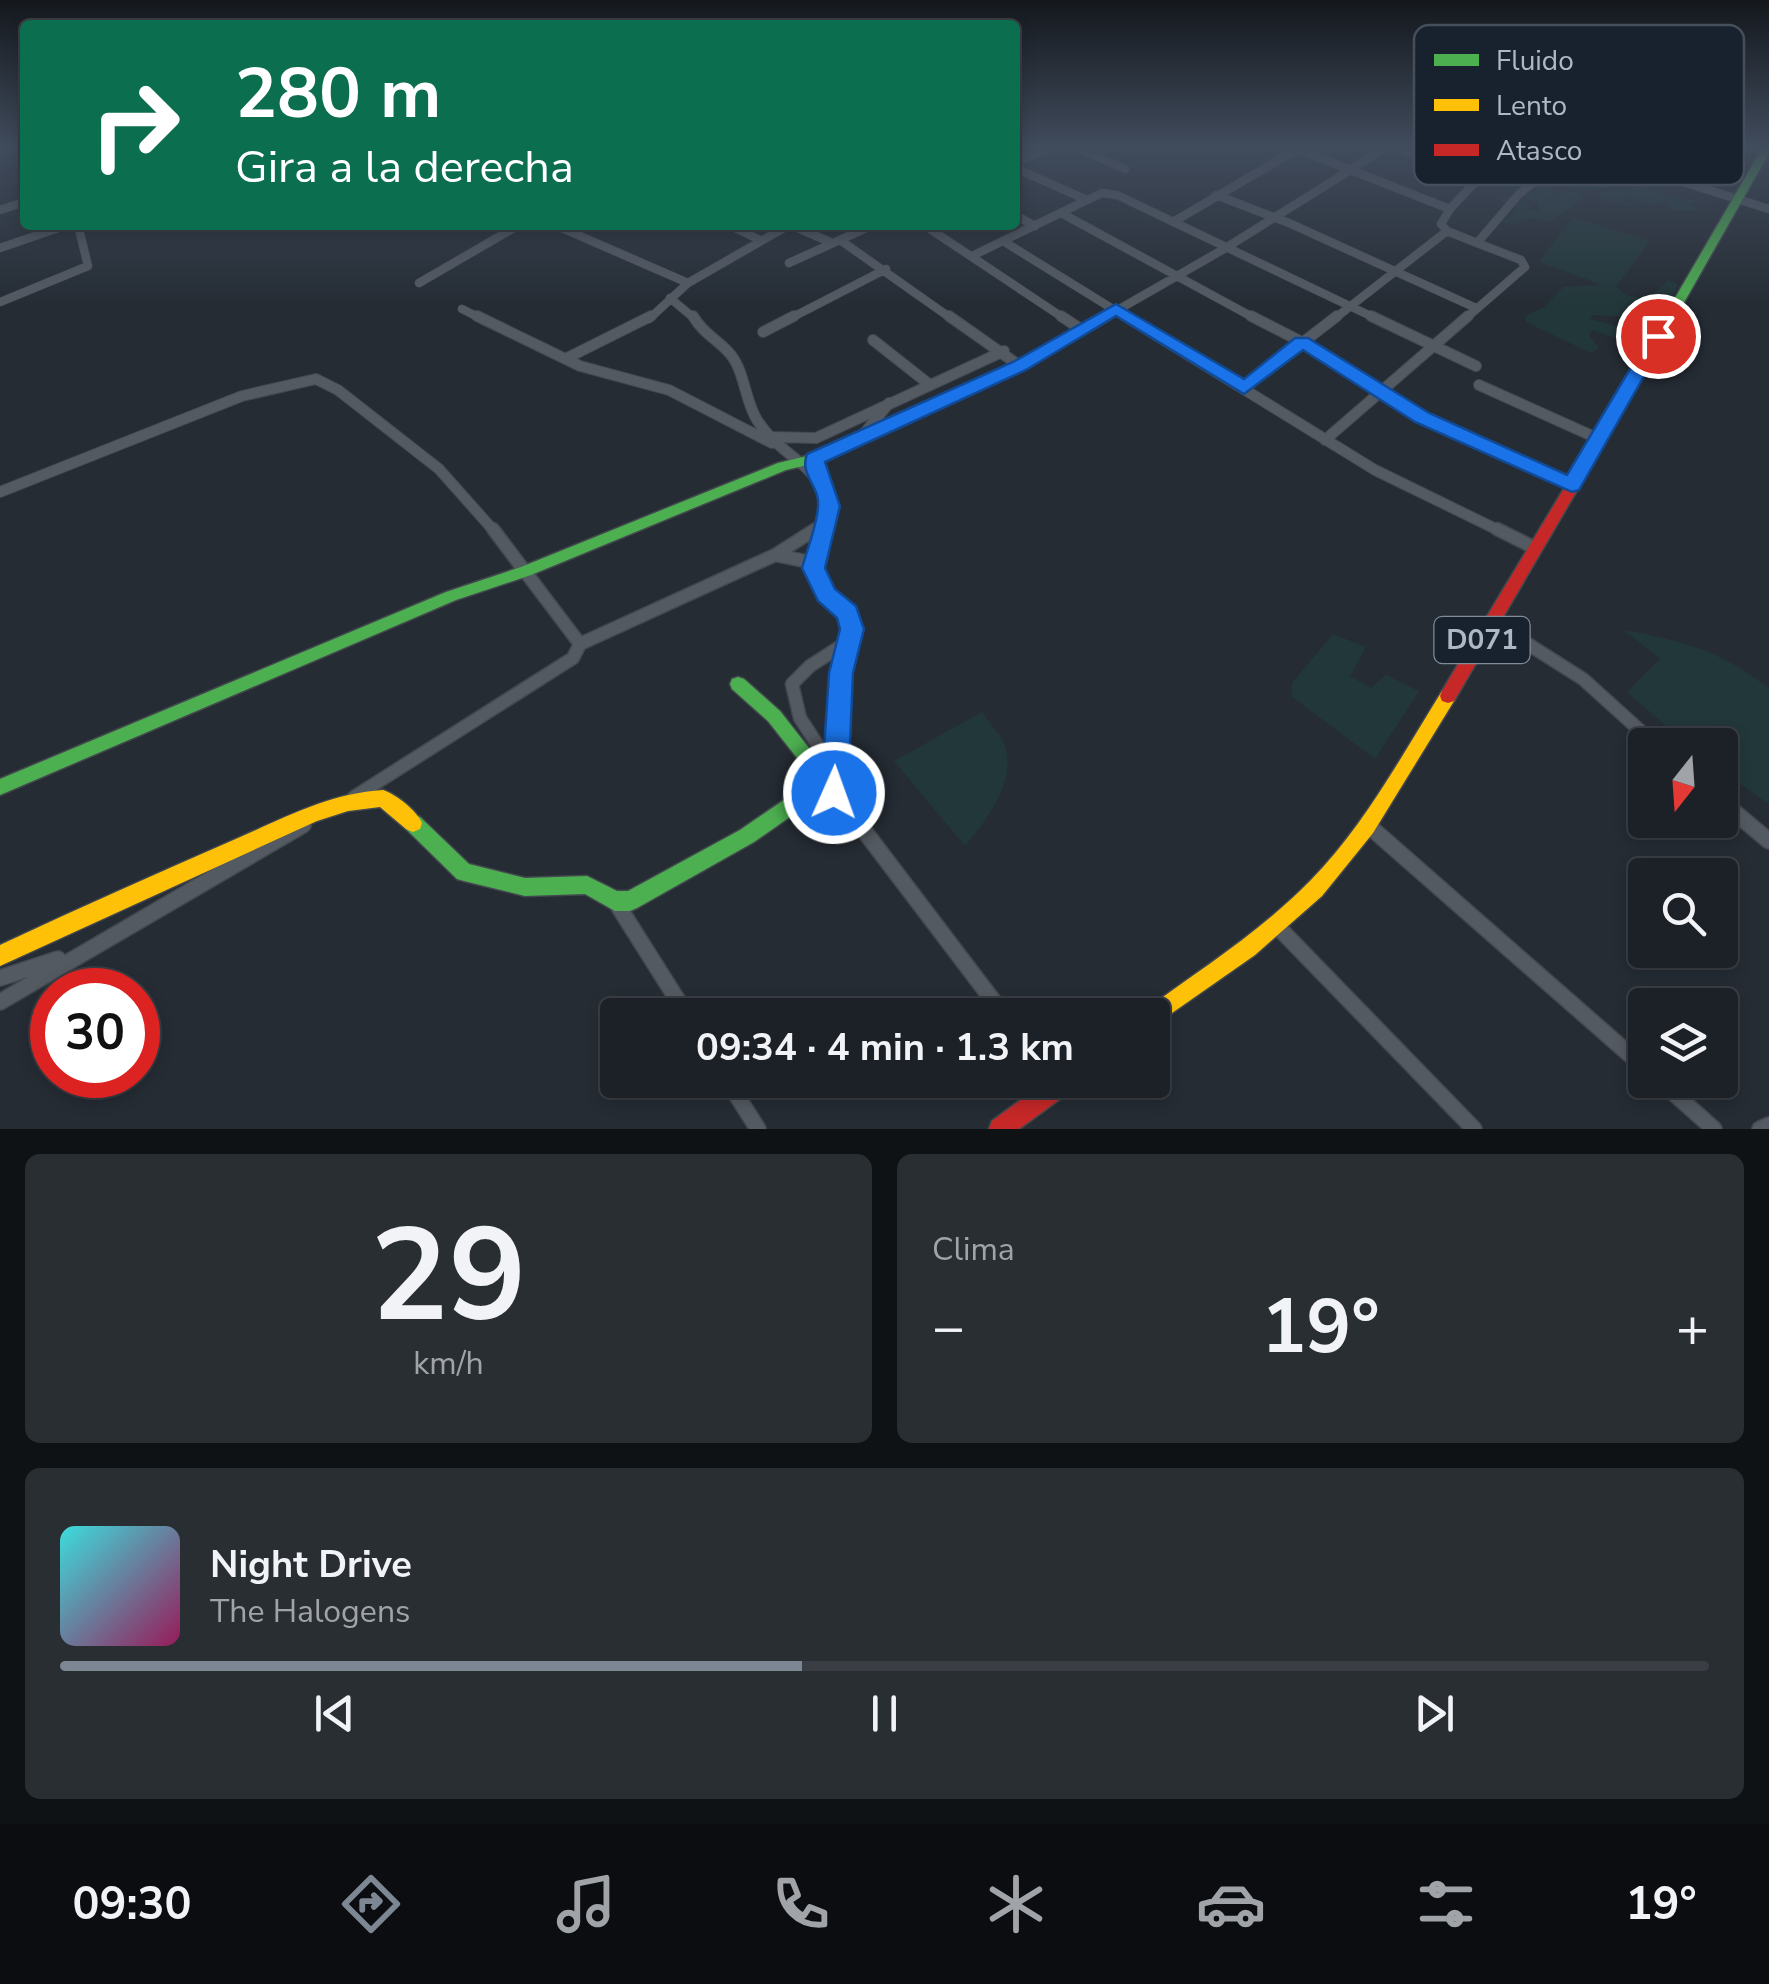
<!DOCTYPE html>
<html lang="es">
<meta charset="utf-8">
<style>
body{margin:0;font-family:"Nunito Sans",sans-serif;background:#292e33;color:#f1f3f6;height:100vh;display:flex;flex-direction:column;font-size:38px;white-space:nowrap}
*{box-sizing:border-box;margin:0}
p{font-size:32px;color:#a0a3a7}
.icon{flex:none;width:55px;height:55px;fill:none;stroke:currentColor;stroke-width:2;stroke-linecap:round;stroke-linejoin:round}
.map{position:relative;height:1129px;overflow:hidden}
.details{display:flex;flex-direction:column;gap:25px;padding:25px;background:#0f1215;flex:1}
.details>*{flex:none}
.guide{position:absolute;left:20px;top:20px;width:1000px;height:210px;border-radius:10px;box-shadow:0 5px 15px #0003,0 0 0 2px #3a3e44;background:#0b6e4f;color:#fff;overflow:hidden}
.needle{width:65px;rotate:197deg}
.fabs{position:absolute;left:1628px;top:728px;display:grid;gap:20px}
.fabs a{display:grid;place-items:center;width:110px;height:110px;border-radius:10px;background:#1c2127;box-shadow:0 5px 15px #0003,0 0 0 2px #3a3e44;font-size:50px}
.speed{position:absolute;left:30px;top:968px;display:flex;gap:20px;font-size:50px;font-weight:700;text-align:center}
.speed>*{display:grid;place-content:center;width:130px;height:130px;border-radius:50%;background:#1c2127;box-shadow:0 5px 15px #0003,0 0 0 2px #3a3e44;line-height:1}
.speed .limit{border:15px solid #d22;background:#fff;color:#111}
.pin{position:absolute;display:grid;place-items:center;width:85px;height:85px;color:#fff;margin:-42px;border:5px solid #fff;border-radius:50%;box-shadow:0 2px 10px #0007}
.me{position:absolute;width:110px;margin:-55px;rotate:2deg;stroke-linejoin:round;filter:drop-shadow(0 0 8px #0008)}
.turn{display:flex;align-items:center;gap:35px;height:210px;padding:0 50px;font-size:45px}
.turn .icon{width:130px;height:130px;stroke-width:2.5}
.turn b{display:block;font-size:70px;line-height:85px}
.big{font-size:75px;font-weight:700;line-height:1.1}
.details .card{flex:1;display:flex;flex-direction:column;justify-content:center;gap:15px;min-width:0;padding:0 35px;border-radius:15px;background:#292e33}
.details .dial{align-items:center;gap:0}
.dial b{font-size:130px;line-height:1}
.song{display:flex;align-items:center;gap:30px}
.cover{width:120px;height:120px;border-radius:15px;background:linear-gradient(135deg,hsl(180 70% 55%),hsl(330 70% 35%))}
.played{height:10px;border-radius:5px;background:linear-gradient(90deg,#7d8794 45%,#3a3e44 45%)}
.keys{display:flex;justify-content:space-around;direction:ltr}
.heat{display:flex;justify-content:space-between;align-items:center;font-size:55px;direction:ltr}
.details .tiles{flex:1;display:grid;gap:25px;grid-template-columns:1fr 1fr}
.card:last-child{grid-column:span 2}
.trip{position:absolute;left:600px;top:998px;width:570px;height:100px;border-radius:10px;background:#1c2127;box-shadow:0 5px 15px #0003,0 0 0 2px #3a3e44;font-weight:700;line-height:100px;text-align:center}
.tabs{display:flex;height:160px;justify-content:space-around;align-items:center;background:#0b0d10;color:#a0a3a7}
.tabs .icon{width:70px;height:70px}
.tabs .active{color:#7d8794}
.tabs b{font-size:45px;color:#f1f3f6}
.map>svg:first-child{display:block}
.green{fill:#22373a}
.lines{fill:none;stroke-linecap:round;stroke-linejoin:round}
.street-far3-casing{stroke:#43484e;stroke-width:9}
.street-far2-casing{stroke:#43484e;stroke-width:12}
.street-far1-casing{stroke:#43484e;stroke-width:15}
.street-casing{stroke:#43484e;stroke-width:18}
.fast-casing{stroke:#43484e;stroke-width:3}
.slow-casing{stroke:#43484e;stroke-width:3}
.jam-casing{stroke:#43484e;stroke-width:3}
.street-far3{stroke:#545a62;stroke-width:8}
.street-far2{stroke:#545a62;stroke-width:10}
.street-far1{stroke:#545a62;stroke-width:12}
.street{stroke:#545a62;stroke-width:15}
.fast{fill:#4caf50;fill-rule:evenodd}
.slow{fill:#ffc107;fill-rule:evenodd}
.jam{fill:#c62828;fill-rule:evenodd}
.route{fill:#1a73e8;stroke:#114b97;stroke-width:2.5}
.labels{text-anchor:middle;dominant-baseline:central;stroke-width:8;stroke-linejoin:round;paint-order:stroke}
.shield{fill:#18222e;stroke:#808b99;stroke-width:2.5}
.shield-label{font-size:28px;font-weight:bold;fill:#adb8c7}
.key{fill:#18222e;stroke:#454f5c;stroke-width:2.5}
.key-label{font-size:28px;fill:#adb8c7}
</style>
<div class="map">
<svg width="1769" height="1129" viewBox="0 0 1769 1129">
<rect width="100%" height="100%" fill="#252c34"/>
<path class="green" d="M 1413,147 L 1501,147 L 1532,157 L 1543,156 L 1529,151 L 1530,148 L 1592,166 L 1587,168 L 1590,171 L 1620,173 L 1596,168 L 1597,162 L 1604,160 L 1665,180 L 1650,185 C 1659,201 1692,197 1710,204 L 1681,202 L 1704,211 L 1673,211 L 1666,206 L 1671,204 C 1664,197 1658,204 1649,206 L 1628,197 L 1622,200 L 1634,207 L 1600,200 L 1598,192 L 1637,188 L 1627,185 L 1583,191 L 1538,177 L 1560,174 L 1556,167 L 1570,166 L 1522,160 L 1539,167 L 1516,170 L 1483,162 L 1500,156 C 1483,150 1467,159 1449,157 L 1447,152 L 1420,153 Z
M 1543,183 L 1550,185 L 1553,194 L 1575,191 L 1583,199 L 1550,222 L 1530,218 L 1515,224 L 1500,223 L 1517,208 L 1498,199 L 1501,197 L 1525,201 L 1531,207 L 1524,208 L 1540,213 L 1536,202 L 1508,190 L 1517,188 L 1538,195 L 1535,184 Z
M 1573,217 L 1650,241 L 1616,287 L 1626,295 L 1647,299 L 1668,280 L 1678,284 L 1668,308 L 1655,318 L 1593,315 L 1590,319 L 1628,329 L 1644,336 L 1649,345 L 1644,352 L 1630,352 L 1615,338 L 1592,330 L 1589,335 L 1599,348 L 1591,353 L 1526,322 L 1525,316 L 1545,307 L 1563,287 L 1602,285 L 1539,262 Z
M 1624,630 C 1687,642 1717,649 1769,688 L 1769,804 L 1720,770 L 1720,745 L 1688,745 L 1627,692 L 1660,659 Z
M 1333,634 L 1366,647 L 1350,676 L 1371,688 L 1386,675 L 1419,691 L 1375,759 L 1292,697 L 1292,683 Z
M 982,712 C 989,722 1001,735 1005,746 C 1017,781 986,821 965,846 L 894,761 Z"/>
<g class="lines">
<g class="street-far3-casing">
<path id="street-far3" d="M 1075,147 L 1125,169
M 1395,147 L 1478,179 L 1450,209
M 1572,147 L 1769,209
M 1746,147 L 1769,153
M 1297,149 L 1450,209 L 1441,224 L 1447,231
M 1620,161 L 1630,147
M 1015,162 L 1051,147
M 1216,195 L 1289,223 L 1476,308
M 1087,200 L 1102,193 L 1117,195 L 1377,319
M 0,210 L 25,202
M 1063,214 L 1256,319
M 1015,215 L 1035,226
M 1173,222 L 1301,147
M 555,225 L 688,283
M 729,225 L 760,240
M 791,225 L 830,242
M 924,225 L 1065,319
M 840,240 L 952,319
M 1003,241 L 1129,319
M 0,248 L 67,225
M 974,255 L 1087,200 L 1015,168
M 789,263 L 873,225
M 419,283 L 519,225
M 670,298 L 695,319
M 0,302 L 88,266 L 78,225
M 462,309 L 482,319
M 649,319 L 688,283 L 789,225
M 789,319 L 886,269
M 1102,319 L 1224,249 L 1387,147
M 1334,319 L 1447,231 L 1477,243
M 1465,319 L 1525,267 L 1521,260 L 1477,243 L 1519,194 L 1544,174"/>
</g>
<g class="street-far2-casing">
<path id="street-far2" d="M 477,316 L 580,366 L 669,390 L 772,443
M 693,316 C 704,335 719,340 731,355 C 745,373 745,401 757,420 C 786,466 839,466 822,532
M 949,316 L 1020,366
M 1061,316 L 1082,330
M 1125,316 L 1375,470 L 1502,532
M 1251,316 L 1302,342 L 1422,418 L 1571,485
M 1371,316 L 1476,366
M 763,332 L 794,316
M 873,340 L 930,385
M 567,358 L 651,316
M 1479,385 L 1599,439
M 1244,388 L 1337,316
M 863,435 L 889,403
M 773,437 L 816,438 L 1004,351
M 1325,440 L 1468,316
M 817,479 L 815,459 L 1020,366 L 1107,316
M 0,492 L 242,396 L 316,379 L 338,390 L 439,469 L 495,532
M 814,532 L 827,516"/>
</g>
<g class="street-far1-casing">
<path id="street-far1" d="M 493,529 L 580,644
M 823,529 L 813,568 L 826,595 L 848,613 L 852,629 L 841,673 L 835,793 L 839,798
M 1497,529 L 1535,548
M 775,555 L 816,529
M 1493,622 L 1583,679 L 1656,745
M 834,770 L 800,718 L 792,684 L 810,666 L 852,639
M 354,797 L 573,658 L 580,644 L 775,555 L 805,561 L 813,568"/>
</g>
<g class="street-casing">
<path id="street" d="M 837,795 L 1004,1015
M 1720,800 L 1769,841
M 1369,826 L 1645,1068
M 615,901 L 687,1015
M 1277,926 L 1474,1129
M 0,978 L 58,959
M 0,1002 L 303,825
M 727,1080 L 758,1129
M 1659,1080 L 1714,1129
M 1760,1129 L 1769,1125"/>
</g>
<g class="fast-casing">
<path id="fast" d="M 1763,147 L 1769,147 L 1769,153 L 1583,480 L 1581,483 L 1571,483 L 1569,480 Z
M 815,454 L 822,459 L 820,462 L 786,470 L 531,575 L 456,600 L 0,795 L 0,779 L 446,592 L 521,567 L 778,463 Z
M 738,677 L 744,679 L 780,711 L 844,793 L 841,799 L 804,807 L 754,842 L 637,908 L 630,911 L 615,911 L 585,894 L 525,896 L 464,881 L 457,879 L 406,829 L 404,823 L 406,817 L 413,814 L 420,817 L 469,864 L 525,878 L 587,876 L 617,891 L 628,891 L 740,830 L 794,793 L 820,787 L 768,721 L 732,689 L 730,684 L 732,679 Z"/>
</g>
<g class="slow-casing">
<path id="slow" d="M 1448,689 L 1454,691 L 1456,696 L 1454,701 L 1373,833 L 1322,896 L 1255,955 L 1152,1027 L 1152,1015 L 1142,1015 L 1145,1010 C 1201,969 1261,931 1310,881 C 1364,826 1401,757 1442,691 Z
M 383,790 C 397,795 416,810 422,823 L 420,829 L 413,832 L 406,829 L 380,807 L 348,811 L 317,821 L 0,966 L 0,945 C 79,908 158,873 238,838 C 286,817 331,793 383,790 Z"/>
</g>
<g class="jam-casing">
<path id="jam" d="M 1576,475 L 1583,480 L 1454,701 L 1448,703 L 1442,701 L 1440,696 L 1442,691 L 1571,477 Z
M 1048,1080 L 1078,1080 L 1075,1088 L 1019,1129 L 989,1129 L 992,1121 Z"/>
</g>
<use href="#street-far3" class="street-far3"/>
<use href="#street-far2" class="street-far2"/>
<use href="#street-far1" class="street-far1"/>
<use href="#street" class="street"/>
<use href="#fast" class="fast"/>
<use href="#slow" class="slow"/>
<use href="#jam" class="jam"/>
</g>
<linearGradient id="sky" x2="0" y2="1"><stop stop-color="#14181d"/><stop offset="0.48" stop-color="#404b5c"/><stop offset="1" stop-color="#404b5c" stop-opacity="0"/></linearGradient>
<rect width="1769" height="305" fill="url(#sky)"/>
<path class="route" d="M 1116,304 L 1244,379 L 1295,338 L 1308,338 L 1429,413 L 1567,475 L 1652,332 L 1658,331 L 1667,336 L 1579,490 L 1572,492 L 1415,422 L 1303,350 L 1244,394 L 1116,316 L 1026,370 L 825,462 L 840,506 L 825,568 L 835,589 L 856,606 L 864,629 L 853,673 L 848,793 L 844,802 L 834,805 L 825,802 L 821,793 L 829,673 L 840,629 L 837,618 L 818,601 L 802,568 C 807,549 817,526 818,506 C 820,486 799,475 807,454 L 1013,362 Z"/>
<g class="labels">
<rect class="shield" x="1434.5" y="617" width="95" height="46" rx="8"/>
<g class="shield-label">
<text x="1482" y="640">D071</text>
</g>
</g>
<rect x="1414" y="25" width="330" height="160" rx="15" class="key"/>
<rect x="1434" y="54" width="45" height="12" fill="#4caf50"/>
<rect x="1434" y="99" width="45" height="12" fill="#ffc107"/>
<rect x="1434" y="144" width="45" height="12" fill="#c62828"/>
<g class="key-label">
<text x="1496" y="70">Fluido</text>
<text x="1496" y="115">Lento</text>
<text x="1496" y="160">Atasco</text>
</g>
</svg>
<div class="fabs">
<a><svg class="needle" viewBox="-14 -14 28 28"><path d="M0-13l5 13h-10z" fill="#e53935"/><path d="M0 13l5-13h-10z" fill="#a0a3a7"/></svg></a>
<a><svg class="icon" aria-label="search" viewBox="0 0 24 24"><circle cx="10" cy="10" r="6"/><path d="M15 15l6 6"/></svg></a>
<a><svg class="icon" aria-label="layers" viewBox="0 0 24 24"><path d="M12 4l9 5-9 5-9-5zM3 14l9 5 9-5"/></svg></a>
</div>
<div class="speed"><div class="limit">30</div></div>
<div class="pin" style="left:1658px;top:336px;background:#d93025"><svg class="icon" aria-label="arrive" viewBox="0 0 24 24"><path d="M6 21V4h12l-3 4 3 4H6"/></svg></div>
<svg class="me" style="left:834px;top:793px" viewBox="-20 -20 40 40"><circle r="17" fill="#1a73e8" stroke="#fff" stroke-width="3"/><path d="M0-11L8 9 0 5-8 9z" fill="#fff"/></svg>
<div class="trip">09:34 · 4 min · 1.3 km</div>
<div class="guide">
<div class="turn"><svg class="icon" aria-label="right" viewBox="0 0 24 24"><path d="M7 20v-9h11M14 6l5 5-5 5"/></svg><div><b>280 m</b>Gira a la derecha</div></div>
</div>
</div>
<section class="details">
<div class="tiles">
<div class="card dial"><b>29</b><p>km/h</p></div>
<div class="card"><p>Clima</p>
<div class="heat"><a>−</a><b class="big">19°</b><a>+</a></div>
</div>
<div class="card">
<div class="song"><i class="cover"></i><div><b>Night Drive</b><p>The Halogens</p></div></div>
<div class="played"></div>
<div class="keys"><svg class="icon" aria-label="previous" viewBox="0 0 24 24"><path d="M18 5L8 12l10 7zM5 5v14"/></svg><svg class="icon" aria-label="pause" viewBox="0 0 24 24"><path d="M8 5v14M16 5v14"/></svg><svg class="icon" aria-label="next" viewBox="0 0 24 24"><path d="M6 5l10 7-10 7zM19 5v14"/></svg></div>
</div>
</div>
</section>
<nav class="tabs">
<b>09:30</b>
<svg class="icon active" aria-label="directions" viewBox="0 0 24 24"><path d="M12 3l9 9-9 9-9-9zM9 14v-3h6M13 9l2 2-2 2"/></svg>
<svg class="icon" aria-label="music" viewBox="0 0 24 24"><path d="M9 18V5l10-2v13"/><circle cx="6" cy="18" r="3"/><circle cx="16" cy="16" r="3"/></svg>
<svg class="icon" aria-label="phone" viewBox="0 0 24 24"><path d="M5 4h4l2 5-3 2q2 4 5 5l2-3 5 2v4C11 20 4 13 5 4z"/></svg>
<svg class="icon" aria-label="climate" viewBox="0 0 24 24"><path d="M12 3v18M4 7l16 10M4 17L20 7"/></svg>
<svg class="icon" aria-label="car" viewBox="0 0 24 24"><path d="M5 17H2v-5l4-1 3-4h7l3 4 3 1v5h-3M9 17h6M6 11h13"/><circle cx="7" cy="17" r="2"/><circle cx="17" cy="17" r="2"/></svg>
<svg class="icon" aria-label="filters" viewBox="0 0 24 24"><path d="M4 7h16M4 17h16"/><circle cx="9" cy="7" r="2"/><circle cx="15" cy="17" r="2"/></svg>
<b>19°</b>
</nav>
